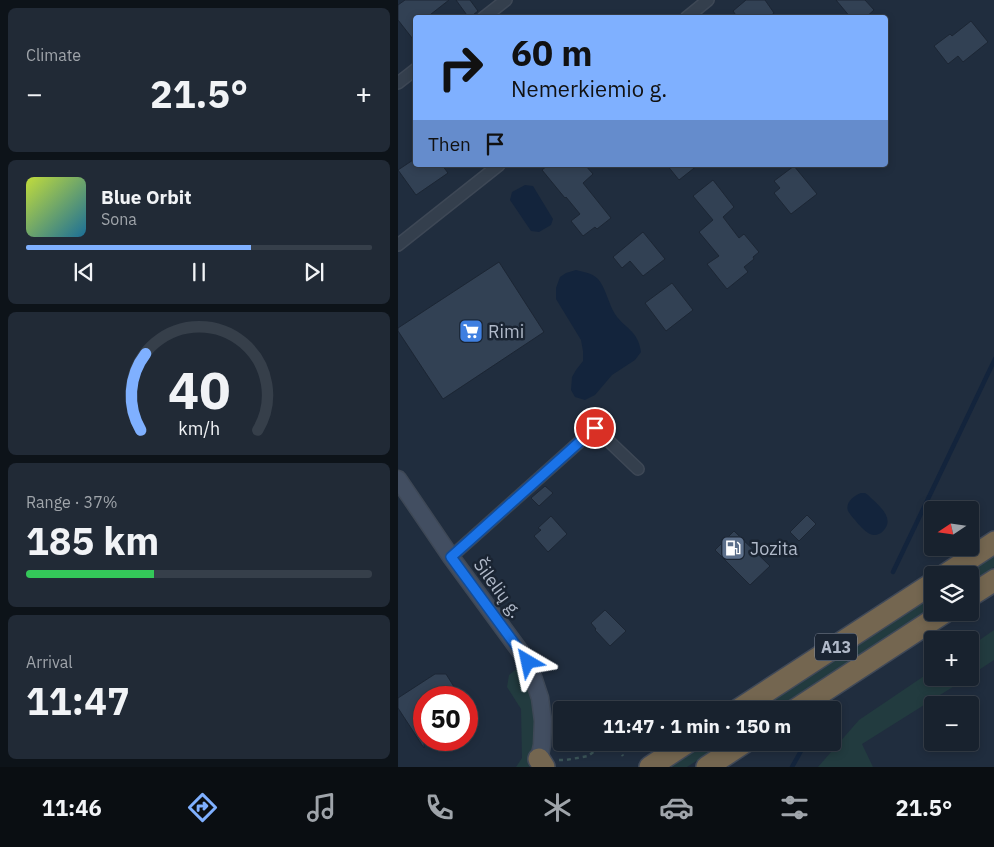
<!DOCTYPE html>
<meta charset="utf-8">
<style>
body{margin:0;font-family:"IBM Plex Sans",sans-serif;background:#212a36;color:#f1f3f6;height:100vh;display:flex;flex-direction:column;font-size:19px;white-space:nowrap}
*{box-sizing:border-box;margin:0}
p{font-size:16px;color:#9fa4aa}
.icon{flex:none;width:28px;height:28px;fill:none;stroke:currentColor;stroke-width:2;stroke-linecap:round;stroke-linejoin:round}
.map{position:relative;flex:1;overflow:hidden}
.drawer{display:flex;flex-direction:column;gap:8px;padding:8px;background:#0d1319;width:398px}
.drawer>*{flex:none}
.guide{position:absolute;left:15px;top:15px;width:475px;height:152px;border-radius:5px;box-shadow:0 2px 8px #0003,0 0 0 1px #363f4a;background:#7fb0ff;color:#111;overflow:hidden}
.needle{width:32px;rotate:257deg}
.fabs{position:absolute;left:526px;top:501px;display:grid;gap:10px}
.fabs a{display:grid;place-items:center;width:55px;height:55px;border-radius:5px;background:#18222e;box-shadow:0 2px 8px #0003,0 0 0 1px #363f4a;font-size:25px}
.speed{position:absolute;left:15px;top:686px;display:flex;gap:10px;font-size:25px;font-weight:700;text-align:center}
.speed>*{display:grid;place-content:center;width:65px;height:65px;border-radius:50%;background:#18222e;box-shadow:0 2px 8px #0003,0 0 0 1px #363f4a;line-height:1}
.speed .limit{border:8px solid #d22;background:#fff;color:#111}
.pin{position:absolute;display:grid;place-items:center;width:42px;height:42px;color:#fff;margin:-21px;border:2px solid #fff;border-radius:50%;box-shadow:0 1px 5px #0007}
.me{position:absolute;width:55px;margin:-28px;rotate:324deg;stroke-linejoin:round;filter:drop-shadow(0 0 4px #0008)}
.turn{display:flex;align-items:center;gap:18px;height:105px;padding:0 15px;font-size:22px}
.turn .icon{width:65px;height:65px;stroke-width:2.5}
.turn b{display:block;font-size:35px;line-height:42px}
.then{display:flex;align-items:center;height:48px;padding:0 15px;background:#0003;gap:10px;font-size:19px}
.big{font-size:38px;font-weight:700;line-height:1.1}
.drawer .tile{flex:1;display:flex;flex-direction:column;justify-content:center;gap:8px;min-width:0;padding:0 18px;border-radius:8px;background:#212a36}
.drawer .dial{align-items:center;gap:0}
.dial svg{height:130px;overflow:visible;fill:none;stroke:#363f4a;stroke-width:7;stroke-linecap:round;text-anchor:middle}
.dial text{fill:#f1f3f6;stroke:none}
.song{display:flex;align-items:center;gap:15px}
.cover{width:60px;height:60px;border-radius:8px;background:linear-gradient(135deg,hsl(70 70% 55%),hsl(200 70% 35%))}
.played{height:5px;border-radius:2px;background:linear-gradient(90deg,#7fb0ff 65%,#363f4a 65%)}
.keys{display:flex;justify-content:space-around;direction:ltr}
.heat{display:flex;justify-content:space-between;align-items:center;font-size:28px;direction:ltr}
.charge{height:8px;border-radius:4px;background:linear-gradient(90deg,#34c759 37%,#363f4a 0)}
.trip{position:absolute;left:155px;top:701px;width:288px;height:50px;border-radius:5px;background:#18222e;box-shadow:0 2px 8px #0003,0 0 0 1px #363f4a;font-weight:700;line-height:50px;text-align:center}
.tab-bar{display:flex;height:80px;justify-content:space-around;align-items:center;background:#0a0e12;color:#9fa4aa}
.tab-bar .icon{width:35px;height:35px}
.tab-bar .on{color:#7fb0ff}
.tab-bar b{font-size:22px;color:#f1f3f6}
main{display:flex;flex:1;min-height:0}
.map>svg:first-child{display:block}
.green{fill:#223b3f}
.water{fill:#13243c}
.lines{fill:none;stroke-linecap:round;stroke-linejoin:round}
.stream{stroke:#13243c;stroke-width:4.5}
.building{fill:#324154;stroke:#1c2634}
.street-casing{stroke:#3e4856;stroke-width:14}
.secondary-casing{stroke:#3e4856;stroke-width:19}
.highway-casing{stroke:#404958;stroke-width:24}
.path{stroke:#3b5457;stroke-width:2.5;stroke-dasharray:4 4;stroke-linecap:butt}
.street{stroke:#343f4d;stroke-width:11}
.secondary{stroke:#424e61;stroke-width:16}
.highway{stroke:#746650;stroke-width:21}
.route-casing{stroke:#114b97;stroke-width:12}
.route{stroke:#1a73e8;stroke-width:9}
.labels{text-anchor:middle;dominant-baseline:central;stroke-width:5;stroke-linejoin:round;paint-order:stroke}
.shield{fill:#1a2432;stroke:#838c9c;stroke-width:1}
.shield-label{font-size:16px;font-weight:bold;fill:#b0b9c9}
.poi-label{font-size:18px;fill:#b0b9c9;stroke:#1a2432;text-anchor:start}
.street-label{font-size:18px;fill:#b0b9c9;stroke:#1a2432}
</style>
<main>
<section class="drawer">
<div class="tile"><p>Climate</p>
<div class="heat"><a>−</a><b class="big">21.5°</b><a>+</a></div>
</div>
<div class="tile">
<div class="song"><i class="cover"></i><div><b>Blue Orbit</b><p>Sona</p></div></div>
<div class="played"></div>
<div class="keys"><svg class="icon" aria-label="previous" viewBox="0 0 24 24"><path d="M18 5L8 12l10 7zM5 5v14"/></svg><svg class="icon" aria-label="pause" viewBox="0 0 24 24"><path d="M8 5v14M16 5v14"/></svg><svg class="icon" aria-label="next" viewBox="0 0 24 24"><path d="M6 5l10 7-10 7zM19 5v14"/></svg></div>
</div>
<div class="tile dial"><svg viewBox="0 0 100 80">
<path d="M14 69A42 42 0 1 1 86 69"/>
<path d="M14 69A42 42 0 0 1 17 22" stroke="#7fb0ff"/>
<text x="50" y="56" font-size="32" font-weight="700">40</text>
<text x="50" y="72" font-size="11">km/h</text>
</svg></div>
<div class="tile"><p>Range · 37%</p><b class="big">185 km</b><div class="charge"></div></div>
<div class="tile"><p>Arrival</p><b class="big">11:47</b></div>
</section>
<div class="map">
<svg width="597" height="767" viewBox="0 0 597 767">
<rect width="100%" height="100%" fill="#202d3e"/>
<path class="green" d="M 596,556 L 596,567 L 573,583 L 572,575 L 567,575 Z
M 535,596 L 535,607 L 376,710 L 358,710 Z
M 596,630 L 596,660 L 573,675 L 573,646 Z
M 122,666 L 128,677 L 132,694 L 138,732 L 131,767 L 118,767 L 124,758 L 123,709 L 109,687 L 111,675 Z
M 535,670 L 535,678 L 569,678 L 464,744 L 475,767 L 420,767 L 461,720 Z
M 308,743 L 326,743 L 289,767 L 270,767 Z"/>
<path class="water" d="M 127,185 L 135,186 L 155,219 L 153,225 L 141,232 L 133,231 L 112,200 L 114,192 Z
M 178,270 C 186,272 194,273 200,279 C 207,286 211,305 217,314 C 227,329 240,330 243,352 L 237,360 L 214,375 L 197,395 L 187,400 L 177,397 L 173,390 L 174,377 L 178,370 L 185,361 L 185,351 L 183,340 L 158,299 L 158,288 L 162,277 L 168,273 Z
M 463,493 L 467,493 L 470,495 C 480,505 500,519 483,533 C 479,535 476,536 472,534 C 466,531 461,525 457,520 C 455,518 452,514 450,511 C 447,502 456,496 463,493 Z"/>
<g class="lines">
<path class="stream" d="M 495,572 L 597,359
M 394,767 L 408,742"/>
</g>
<path class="building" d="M 7,0 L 51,0 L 28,18 L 18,18 L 18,43 L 0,20 L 0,5 Z
M 58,0 L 72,0 L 80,11 L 71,18 Z
M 348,0 L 367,0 L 376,13 L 370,18 L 340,18 L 335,11 Z
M 438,0 L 467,0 L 476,10 L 467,18 L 453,18 Z
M 573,21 L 590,42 L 565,62 L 560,56 L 550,64 L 536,46 L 552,34 L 554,36 Z
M 18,158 L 18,165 L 44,165 L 50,173 L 18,195 L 0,170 Z
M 150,165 L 187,165 L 195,174 L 185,183 L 213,218 L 199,229 L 197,227 L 185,236 L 173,221 L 182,214 L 168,197 L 167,198 L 144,170 Z
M 269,165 L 300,165 L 281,180 Z
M 396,166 L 419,194 L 393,214 L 376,193 L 382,188 L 376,181 Z
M 315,180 L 336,207 L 325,217 L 341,238 L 346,234 L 361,252 L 355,257 L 356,259 L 346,267 L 350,272 L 329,289 L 309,264 L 321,256 L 301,232 L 315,220 L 295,196 Z
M 245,232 L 267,259 L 245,276 L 232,261 L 224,268 L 215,257 Z
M 101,262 L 146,332 L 45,399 L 0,331 L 0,328 Z
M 274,283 L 295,310 L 268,331 L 247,303 Z
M 147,486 L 155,493 L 141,506 L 133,498 Z
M 409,515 L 418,524 L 401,541 L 392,532 Z
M 153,516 L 169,534 L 150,552 L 136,536 L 143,530 L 140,528 Z
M 336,531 L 372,566 L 352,585 L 317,550 Z
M 207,610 L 228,631 L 212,646 L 197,630 L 198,629 L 193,623 Z
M 37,674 L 48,674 L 63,698 L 26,698 L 26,748 L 0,708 L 0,698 Z"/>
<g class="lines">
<g class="street-casing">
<path id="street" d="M 85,18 L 108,0
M 288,18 L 310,0
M 0,83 L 18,69
M 0,245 L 101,165
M 53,557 L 197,428 L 240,469"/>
</g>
<g class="secondary-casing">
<path id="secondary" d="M 0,479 L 53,557 L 130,662 L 142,698 L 145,721 L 144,745 L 141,759"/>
</g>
<g class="highway-casing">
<path id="highway" d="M 547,575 L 597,542
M 572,596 L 597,580
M 340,710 L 535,583
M 397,710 L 547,612
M 141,759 L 146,767
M 252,767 L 290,742
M 309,767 L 347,742"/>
</g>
<path class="path" d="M 161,760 L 168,760 L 190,756 L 198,750 L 208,745 L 214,744 L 219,746 L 225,756"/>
<use href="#street" class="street"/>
<use href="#secondary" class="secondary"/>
<use href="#highway" class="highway"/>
</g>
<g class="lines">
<g class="route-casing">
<path id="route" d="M 130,662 L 53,557 L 197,428"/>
</g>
<use href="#route" class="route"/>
</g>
<defs>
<g id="supermarket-square" transform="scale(1.25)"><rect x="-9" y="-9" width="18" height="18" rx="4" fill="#3f7fe0" stroke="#1a2432"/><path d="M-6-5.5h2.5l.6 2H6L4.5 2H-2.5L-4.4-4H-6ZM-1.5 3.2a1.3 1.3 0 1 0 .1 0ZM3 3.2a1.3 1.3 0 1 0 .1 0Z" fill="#fff"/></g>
<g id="fuel-square" transform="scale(1.25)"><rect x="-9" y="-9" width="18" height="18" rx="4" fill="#5c6f8a" stroke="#1a2432"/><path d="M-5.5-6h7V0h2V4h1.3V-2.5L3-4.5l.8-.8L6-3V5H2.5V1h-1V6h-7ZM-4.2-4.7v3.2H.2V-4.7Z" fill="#fff"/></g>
</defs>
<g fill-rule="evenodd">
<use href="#supermarket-square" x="73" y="331"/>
<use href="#fuel-square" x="335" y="548"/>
</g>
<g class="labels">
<rect class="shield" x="417" y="633.5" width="42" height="27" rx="4"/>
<g class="shield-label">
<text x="438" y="647">A13</text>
</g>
<g class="poi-label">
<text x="90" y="331">Rimi</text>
<text x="352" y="548">Jozita</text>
</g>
<g class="street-label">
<text transform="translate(100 588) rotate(54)">Šilelių g.</text>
</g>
</g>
</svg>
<div class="fabs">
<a><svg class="needle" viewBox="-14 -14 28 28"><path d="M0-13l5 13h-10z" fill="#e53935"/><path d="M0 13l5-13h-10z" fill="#9fa4aa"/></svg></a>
<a><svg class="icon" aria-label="layers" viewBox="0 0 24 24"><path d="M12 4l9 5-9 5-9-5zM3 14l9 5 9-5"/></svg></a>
<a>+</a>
<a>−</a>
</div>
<div class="speed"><div class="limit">50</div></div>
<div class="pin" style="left:197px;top:428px;background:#d93025"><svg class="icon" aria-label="arrive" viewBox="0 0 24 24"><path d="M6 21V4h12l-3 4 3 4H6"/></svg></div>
<svg class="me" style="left:130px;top:662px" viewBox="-20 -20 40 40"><path d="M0-17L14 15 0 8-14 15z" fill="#1a73e8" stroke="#fff" stroke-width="4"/></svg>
<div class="trip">11:47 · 1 min · 150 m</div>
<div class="guide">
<div class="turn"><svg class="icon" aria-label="right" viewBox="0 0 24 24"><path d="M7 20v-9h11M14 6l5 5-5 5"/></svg><div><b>60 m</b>Nemerkiemio g.</div></div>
<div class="then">Then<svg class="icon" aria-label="arrive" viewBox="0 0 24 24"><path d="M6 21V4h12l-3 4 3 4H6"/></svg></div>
</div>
</div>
</main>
<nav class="tab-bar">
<b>11:46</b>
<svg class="icon on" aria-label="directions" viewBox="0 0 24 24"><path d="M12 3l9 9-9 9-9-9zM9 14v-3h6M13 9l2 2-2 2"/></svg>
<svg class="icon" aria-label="music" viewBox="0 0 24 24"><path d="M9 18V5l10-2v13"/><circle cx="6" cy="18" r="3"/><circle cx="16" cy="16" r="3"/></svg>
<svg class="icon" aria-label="phone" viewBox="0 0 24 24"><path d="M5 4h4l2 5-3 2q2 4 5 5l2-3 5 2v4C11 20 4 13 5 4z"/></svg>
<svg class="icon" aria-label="climate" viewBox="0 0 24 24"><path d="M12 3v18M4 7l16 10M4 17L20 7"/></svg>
<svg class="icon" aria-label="car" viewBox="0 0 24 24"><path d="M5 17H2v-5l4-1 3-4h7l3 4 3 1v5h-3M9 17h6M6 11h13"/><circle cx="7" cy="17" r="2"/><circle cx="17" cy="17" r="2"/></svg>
<svg class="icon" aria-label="filters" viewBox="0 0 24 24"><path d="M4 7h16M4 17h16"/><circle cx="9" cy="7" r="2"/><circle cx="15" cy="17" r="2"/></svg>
<b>21.5°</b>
</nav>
